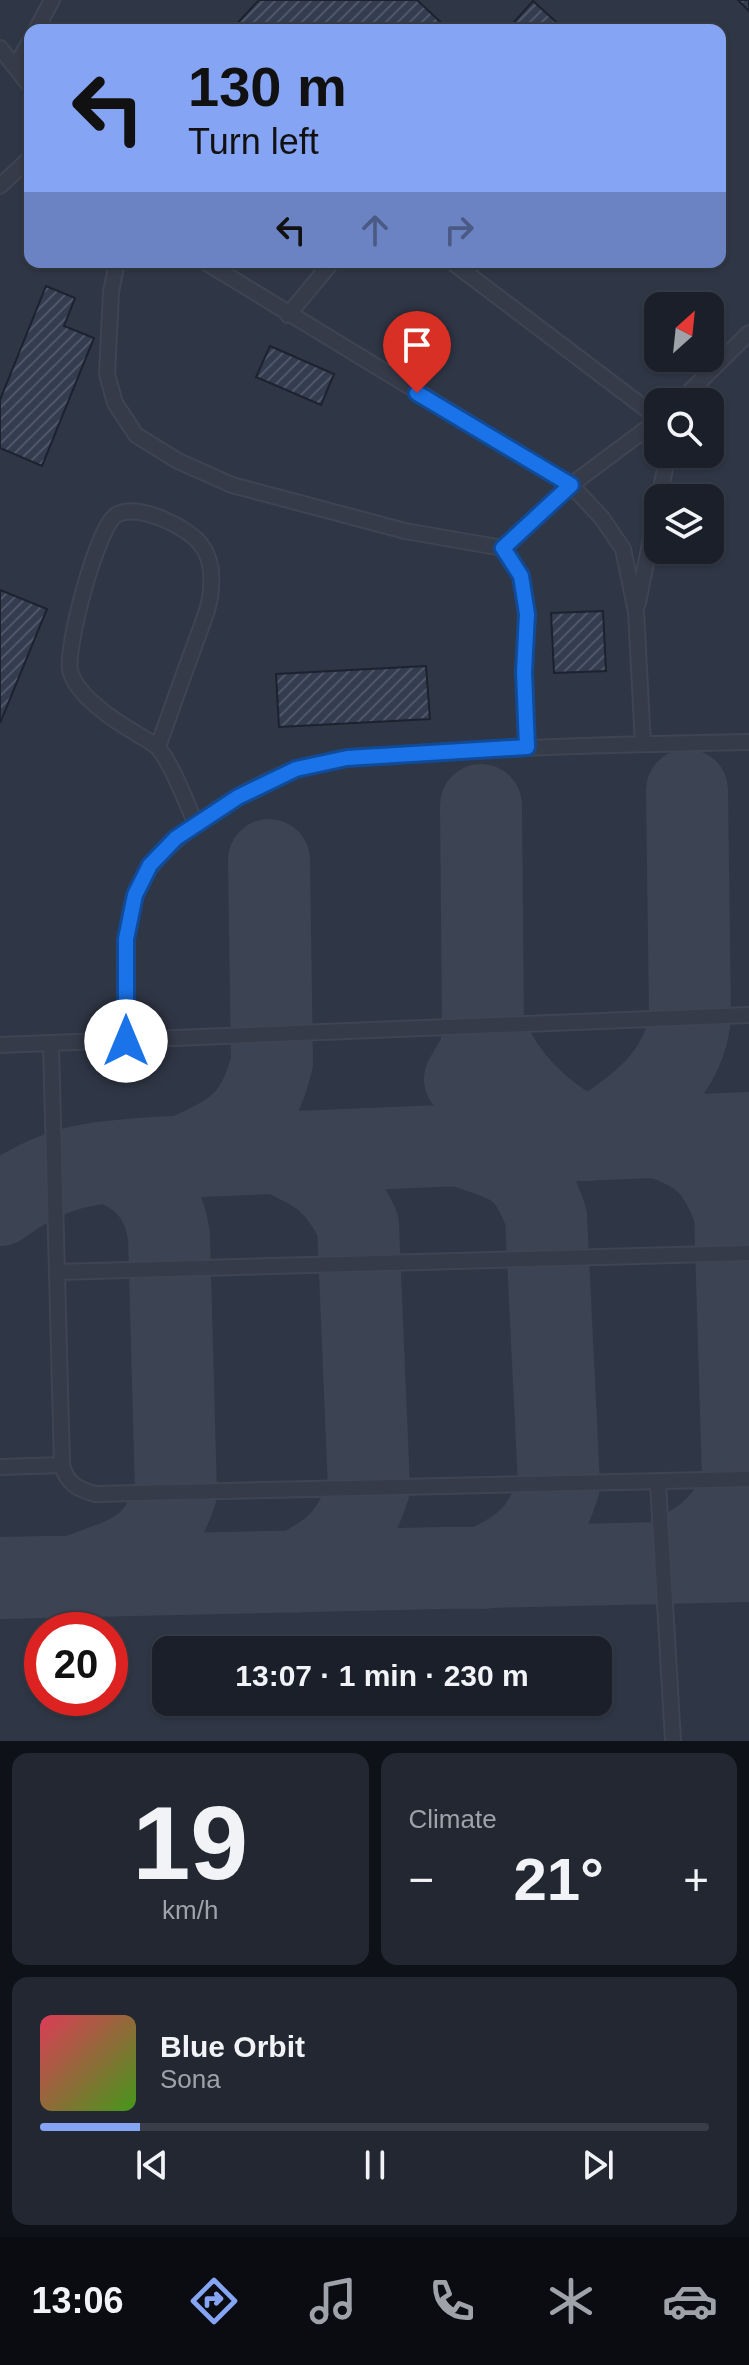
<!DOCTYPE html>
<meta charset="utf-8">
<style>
body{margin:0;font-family:Helvetica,sans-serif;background:#232732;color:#f1f3f6;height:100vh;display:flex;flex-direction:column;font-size:30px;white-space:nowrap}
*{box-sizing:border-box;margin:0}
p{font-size:26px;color:#9fa2a8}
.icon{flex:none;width:44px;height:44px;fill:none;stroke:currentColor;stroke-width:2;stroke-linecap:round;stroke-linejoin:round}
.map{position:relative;height:1741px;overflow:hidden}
.drawer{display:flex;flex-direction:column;gap:12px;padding:12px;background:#0e1117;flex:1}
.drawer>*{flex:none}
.guide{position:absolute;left:24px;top:24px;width:702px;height:244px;border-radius:16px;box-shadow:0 2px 6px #0004,0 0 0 2px #383d47;background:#86a4f4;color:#111;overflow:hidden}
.needle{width:52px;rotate:27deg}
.fabs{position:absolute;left:644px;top:292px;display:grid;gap:16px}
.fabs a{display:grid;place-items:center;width:80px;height:80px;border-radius:16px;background:#1a1f2a;box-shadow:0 2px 6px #0004,0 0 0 2px #383d47;font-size:40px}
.speed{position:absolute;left:24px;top:1612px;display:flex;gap:16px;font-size:40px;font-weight:700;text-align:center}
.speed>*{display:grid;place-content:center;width:104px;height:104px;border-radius:50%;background:#1a1f2a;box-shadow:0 2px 6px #0004,0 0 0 2px #383d47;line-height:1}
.speed .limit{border:12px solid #d22;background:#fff;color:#111}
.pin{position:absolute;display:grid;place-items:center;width:68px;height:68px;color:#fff;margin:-82px -34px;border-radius:50% 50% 50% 0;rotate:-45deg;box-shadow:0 0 8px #0007}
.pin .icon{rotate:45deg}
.me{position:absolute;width:88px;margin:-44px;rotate:0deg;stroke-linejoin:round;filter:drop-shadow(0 0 6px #0008)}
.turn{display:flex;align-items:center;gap:28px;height:168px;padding:0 32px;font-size:36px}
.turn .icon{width:104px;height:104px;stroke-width:2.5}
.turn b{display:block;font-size:56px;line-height:68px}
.lanes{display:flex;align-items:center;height:76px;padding:0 32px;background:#0003;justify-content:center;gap:40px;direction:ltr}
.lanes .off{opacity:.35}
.big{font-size:60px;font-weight:600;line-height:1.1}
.drawer .card{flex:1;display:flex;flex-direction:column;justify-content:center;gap:12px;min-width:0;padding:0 28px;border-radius:16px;background:#232732}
.drawer .dial{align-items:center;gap:0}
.dial b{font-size:104px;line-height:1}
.song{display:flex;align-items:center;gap:24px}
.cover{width:96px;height:96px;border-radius:12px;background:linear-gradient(135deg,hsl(350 70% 55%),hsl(100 70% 35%))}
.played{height:8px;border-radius:4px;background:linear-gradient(90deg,#86a4f4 15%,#383d47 15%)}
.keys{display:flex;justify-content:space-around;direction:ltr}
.heat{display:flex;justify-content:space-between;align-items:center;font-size:44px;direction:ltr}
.drawer .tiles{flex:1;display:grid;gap:12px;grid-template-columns:1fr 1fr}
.card:last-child{grid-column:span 2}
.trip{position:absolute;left:152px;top:1636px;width:460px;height:80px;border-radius:16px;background:#1a1f2a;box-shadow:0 2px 6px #0004,0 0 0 2px #383d47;font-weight:600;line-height:80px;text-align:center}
.dock{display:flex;height:128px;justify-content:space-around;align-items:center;background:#0a0c11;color:#9fa2a8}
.dock .icon{width:56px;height:56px}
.dock .on{color:#86a4f4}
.dock b{font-size:36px;color:#f1f3f6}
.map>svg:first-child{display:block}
.airport{fill:#2f3645;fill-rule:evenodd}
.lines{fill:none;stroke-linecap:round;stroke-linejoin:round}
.taxiway{stroke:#3c4454;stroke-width:82}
.building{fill:url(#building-hatch);stroke:#1d222f;stroke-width:2}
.lane-casing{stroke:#3f4452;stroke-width:18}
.lane{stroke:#353b49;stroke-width:14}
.route-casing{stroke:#114b97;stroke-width:20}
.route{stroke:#1a73e8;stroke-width:14}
</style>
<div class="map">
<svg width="749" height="1741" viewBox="0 0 749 1741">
<defs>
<pattern id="building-hatch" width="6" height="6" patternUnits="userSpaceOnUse" patternTransform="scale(2)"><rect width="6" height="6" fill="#343c4f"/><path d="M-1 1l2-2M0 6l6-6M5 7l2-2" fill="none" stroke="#4f5667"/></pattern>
</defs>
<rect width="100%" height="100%" fill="#222938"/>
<path class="airport" d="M 0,0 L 749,0 L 749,1741 L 0,1741 ZM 30,30 L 720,30 L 720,262 L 30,262 ZM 658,306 L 710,306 L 710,358 L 658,358 ZM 658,402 L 710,402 L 710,454 L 658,454 ZM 658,498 L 710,498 L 710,550 L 658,550 ZM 42,1630 L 110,1630 L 110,1698 L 42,1698 ZM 166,1650 L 598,1650 L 598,1702 L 166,1702 Z"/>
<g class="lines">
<path class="taxiway" d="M 483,1027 C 503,1079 540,1114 588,1140 C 635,1111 684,1076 690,1017 L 687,790
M 465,1079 L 481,1052 L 483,1027 L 481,805
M 659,1137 C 705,1153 717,1167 735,1212 L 743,1479 C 732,1524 700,1542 663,1564
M 458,1145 C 509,1161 528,1164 546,1217 L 559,1485 C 545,1531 526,1548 483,1568
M 278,1153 C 320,1171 338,1183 358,1225 L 369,1488 C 354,1534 337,1551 295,1572
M 182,1157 C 235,1135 258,1120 272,1062 L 269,860
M 0,1205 C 52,1166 88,1163 151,1158 L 749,1133
M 76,1576 C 131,1555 155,1554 176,1493 L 169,1236 C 163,1197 145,1176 108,1162
M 0,1578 L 749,1561"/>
</g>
<path class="building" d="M 259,0 L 417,0 L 449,30 L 231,30 Z
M 738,0 L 749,0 L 749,11 Z
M 533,1 L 565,30 L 507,30 Z
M 46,286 L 75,298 L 64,326 L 94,338 L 42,466 L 0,448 L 0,400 Z
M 270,346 L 334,374 L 321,405 L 256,377 Z
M 0,590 L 47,609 L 0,723 Z
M 603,611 L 606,671 L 554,673 L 551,613 Z
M 426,666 L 430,719 L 279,727 L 276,674 Z"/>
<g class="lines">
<g class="lane-casing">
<path id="lane" d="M 36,30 L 52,0
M 0,48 L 30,86
M 16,66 L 30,41
M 0,186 L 30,158
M 117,262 L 111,292 L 107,374 L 115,403 L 136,435 L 178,461 L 232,485 L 405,531 L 503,548 L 571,485 L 658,420
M 205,262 L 571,485 L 602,518 L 623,549 L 636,612 L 643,744
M 452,262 L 658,418
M 288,315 L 332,262
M 679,402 L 749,333
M 659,498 L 668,454
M 503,548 L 521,576 L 527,614 L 524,672 L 527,747
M 638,603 L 658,503
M 158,747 C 170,713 182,679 195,644 C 201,626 211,606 211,586 C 212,573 210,557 202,546 C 189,527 137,502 116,515 C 97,528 66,645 70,670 C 75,694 113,720 134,732 C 141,737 153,742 159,749 C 173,766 187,804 196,825
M 126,1041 C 126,994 120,942 135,896 C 152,843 246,786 297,769 C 341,755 389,756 435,753 C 539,746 644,744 749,742
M 0,1045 L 749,1015
M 51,1045 L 62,1465 C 67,1483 77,1489 95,1494 L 749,1479
M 57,1272 L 749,1253
M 0,1467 L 62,1465
M 658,1483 L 673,1741"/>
</g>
<use href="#lane" class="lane"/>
</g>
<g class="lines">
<g class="route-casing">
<path id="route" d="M 126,1041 L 126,939 L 135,895 L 150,865 L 176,838 L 238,797 L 296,769 L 347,758 L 527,747 L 524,672 L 527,614 L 521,576 L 503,548 L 571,485 L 417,393"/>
</g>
<use href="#route" class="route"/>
</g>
</svg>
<div class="fabs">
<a><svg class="needle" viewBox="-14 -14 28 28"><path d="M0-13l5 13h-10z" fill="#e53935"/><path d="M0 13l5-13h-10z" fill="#9fa2a8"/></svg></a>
<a><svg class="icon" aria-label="search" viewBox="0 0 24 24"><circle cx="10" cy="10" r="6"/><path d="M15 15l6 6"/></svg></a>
<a><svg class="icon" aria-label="layers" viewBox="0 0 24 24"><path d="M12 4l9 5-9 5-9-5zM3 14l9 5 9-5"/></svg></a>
</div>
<div class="speed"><div class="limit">20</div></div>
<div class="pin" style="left:417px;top:393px;background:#d93025"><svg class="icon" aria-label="arrive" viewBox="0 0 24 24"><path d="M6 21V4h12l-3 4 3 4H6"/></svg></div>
<svg class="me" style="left:126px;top:1041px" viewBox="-20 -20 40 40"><circle r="19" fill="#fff"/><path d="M0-13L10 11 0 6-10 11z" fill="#1a73e8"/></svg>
<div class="trip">13:07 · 1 min · 230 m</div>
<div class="guide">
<div class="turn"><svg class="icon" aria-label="left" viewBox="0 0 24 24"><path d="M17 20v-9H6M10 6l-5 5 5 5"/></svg><div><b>130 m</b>Turn left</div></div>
<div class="lanes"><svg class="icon" aria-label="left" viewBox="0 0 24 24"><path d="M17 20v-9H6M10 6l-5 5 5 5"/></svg><svg class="icon off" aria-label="ahead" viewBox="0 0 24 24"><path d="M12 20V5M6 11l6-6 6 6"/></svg><svg class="icon off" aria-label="right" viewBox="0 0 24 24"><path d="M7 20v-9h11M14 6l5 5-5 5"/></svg></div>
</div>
</div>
<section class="drawer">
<div class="tiles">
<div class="card dial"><b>19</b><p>km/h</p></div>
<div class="card"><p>Climate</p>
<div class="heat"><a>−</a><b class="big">21°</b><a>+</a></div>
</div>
<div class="card">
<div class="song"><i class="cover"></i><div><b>Blue Orbit</b><p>Sona</p></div></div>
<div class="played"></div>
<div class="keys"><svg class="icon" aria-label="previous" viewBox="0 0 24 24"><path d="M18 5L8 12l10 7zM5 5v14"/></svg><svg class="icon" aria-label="pause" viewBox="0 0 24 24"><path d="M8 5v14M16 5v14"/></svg><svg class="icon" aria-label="next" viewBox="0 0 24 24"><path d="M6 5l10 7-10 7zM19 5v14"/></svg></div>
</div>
</div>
</section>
<nav class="dock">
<b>13:06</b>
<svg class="icon on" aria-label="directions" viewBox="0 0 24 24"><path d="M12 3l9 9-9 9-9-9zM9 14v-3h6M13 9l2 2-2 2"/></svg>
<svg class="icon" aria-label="music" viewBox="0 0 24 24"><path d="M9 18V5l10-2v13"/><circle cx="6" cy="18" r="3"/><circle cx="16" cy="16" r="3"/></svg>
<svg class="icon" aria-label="phone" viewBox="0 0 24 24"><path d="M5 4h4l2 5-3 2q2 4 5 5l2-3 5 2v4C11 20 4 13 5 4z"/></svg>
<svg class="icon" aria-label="climate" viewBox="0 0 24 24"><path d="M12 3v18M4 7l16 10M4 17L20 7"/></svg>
<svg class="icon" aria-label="car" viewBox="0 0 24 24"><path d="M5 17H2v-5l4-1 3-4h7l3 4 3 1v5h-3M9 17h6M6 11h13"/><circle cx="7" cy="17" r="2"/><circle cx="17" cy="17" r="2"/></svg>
</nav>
